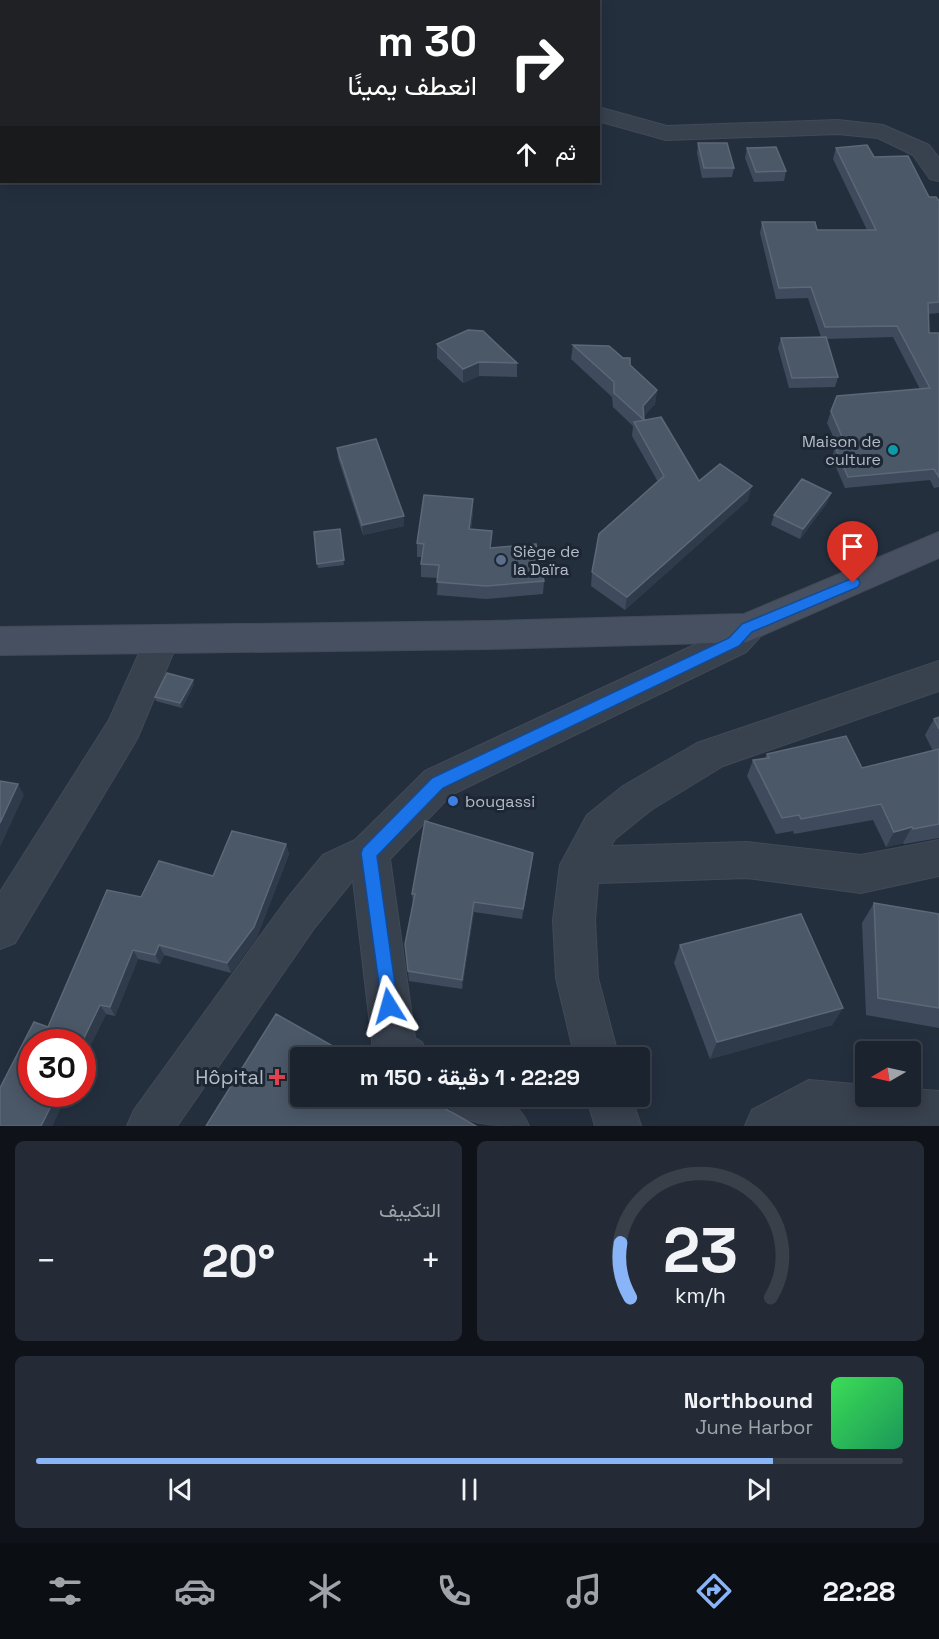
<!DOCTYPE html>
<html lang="ar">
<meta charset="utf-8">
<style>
body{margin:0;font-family:"Space Grotesk",Vazirmatn,sans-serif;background:#242b36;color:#f1f3f6;direction:rtl;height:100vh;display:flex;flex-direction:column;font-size:22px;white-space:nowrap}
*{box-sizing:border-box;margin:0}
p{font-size:20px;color:#a0a4aa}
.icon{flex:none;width:33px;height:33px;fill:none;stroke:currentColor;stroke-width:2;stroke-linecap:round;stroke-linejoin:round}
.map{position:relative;height:1126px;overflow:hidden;direction:ltr}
.side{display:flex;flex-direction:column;gap:15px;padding:15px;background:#0f1319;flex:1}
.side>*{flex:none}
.hud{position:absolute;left:0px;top:0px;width:600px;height:183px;box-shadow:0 3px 15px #0003,0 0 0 2px #39404a;direction:rtl;background:#202124;color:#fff;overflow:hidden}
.needle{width:39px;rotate:261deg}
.buttons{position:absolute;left:855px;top:1041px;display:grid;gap:12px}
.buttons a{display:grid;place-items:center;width:66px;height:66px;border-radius:6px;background:#1b232e;box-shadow:0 3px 15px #0003,0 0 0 2px #39404a;font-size:30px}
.speed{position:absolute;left:18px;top:1029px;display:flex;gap:12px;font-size:30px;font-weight:700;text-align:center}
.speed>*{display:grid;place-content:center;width:78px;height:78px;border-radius:50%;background:#1b232e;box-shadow:0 3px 15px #0003,0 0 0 2px #39404a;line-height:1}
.speed .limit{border:9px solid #d22;background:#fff;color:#111}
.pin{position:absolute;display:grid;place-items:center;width:51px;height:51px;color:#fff;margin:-62px -26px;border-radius:50% 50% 50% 0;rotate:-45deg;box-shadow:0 0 6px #0007}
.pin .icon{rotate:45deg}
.me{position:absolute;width:66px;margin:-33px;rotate:352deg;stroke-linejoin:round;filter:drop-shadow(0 0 4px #0008)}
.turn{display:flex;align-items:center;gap:21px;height:126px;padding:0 24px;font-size:27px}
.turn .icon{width:78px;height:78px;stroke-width:2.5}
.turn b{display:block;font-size:42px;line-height:51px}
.then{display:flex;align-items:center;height:57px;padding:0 24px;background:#0003;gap:12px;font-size:22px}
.big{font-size:45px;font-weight:700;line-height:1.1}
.side .card{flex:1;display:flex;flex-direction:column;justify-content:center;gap:9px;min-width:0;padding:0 21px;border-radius:9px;background:#242b36}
.side .dial{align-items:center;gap:0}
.dial svg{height:156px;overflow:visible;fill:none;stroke:#39404a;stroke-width:7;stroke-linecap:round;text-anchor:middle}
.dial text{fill:#f1f3f6;stroke:none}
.song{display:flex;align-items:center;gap:18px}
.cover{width:72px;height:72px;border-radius:9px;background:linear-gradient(135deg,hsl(130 70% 55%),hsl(150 70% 35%))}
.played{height:6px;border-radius:3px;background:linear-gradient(90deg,#8ab4f8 85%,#39404a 85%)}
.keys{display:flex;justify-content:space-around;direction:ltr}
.heat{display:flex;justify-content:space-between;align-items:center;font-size:33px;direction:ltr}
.side .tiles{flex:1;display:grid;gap:15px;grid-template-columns:1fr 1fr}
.card:last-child{grid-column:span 2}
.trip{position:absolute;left:290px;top:1047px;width:360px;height:60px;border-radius:6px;background:#1b232e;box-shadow:0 3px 15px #0003,0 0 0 2px #39404a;font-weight:700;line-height:60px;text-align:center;direction:rtl}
.dock{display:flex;height:96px;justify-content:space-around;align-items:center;background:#0b0e12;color:#a0a4aa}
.dock .icon{width:42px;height:42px}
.dock .active{color:#8ab4f8}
.dock b{font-size:27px;color:#f1f3f6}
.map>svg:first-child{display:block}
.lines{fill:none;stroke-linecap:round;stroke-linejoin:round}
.street-casing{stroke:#414a57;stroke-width:2}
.secondary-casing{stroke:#414a57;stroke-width:2}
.primary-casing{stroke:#414a57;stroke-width:2}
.street{fill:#38414e;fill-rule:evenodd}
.secondary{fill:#465061;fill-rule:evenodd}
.primary{fill:#56606e;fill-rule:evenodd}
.wall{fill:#3f4b5c}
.shaded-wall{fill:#2f3b4b}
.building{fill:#4b5868;stroke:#5c6777;stroke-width:1.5}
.route{fill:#1a73e8;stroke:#114b97;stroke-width:1.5}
.culture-dot{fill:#0f9aa8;stroke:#1d2633;stroke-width:2}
.service-dot{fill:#5c6f8a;stroke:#1d2633;stroke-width:2}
.shop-dot{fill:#3f7fe0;stroke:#1d2633;stroke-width:2}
.health-dot{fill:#e0444e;stroke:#1d2633;stroke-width:2}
.labels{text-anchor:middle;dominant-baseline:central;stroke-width:6;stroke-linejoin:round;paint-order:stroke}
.poi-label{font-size:16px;fill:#b4bcc9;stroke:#1d2633;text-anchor:start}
.near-poi-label{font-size:20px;fill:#b4bcc9;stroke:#1d2633;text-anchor:end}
</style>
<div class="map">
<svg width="939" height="1126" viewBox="0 0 939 1126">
<rect width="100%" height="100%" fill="#242f3e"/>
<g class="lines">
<g class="street-casing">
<path id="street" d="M 598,107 L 667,126 L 838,120 L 883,125 L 929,145 L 939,158 L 939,181 L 930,179 L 913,155 L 878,138 L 838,134 L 666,140 L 598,121 Z
M 747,614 L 759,618 L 764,628 L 759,638 L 746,652 L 451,795 L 390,859 L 415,1038 L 422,1042 L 428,1058 L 376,1058 L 373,1050 L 353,880 L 315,927 L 177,1126 L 127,1126 L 134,1110 L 287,899 L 323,855 L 355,840 L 425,771 L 722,632 L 735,618 Z
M 162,625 L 174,629 L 179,639 L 137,739 L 15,943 L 0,949 L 0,892 L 109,720 L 150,629 Z
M 939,661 L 939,691 L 723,766 L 651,810 L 615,839 L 611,846 L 747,842 L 861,855 L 939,840 L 939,876 L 861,893 L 747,878 L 598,883 L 595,920 L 598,978 L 619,1058 L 575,1058 L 556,978 L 553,920 L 560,865 L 587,815 L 623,786 L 697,743 Z
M 809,1080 L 866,1085 L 866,1096 L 910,1096 L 910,1089 L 939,1091 L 939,1126 L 745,1126 L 752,1110 Z
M 441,1096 C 478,1096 512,1086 529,1126 C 492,1126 457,1126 441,1096 Z
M 586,1096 L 631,1096 L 641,1126 L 595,1126 Z"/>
</g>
<g class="secondary-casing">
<path id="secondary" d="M 939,532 L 939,558 L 747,642 L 489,649 L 0,655 L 0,627 L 489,621 L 744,614 Z"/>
</g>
<g class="primary-casing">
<path id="primary" d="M 543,0 L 566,0 L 542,2 Z
M 0,78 L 2,78 L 2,92 L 0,92 Z"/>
</g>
<use href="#street" class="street"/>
<use href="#secondary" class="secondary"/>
<use href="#primary" class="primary"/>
</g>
<path class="wall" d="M 698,143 L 734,168 L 732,177 L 702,178 L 697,153 Z
M 747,148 L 786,171 L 784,181 L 754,182 L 745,158 Z
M 836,148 L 874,157 L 929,197 L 939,201 L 939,313 L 928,314 L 929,333 L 939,333 L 939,487 L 934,488 L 930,480 L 845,488 L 832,458 L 835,447 L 838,447 L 827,423 L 831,411 L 920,389 L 893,337 L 826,339 L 838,377 L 835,387 L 789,388 L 778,348 L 781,338 L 821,337 L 808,298 L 776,299 L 760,233 L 762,222 L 817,230 L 867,230 L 833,159 Z
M 437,344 L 517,363 L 517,377 L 479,376 L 463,383 L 437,358 Z
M 573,345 L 630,365 L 657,390 L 655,404 L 643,417 L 644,420 L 699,481 L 748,500 L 625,610 L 591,586 L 592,572 L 658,482 L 632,436 L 633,426 L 613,407 L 612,397 L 571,359 Z
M 337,448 L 404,516 L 404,526 L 363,535 L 338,458 Z
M 831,493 L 827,503 L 800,539 L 771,525 L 774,515 Z
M 473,499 L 473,512 L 471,530 L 491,548 L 544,581 L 543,594 L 486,599 L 437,595 L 438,578 L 421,577 L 421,564 L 422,557 L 417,557 L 417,543 Z
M 340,529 L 344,565 L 318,568 L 314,532 Z
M 194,684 L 182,708 L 156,701 L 155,697 Z
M 939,717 L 939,838 L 904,844 L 903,843 L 886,847 L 873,820 L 794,834 L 793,831 L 776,834 L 747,776 L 753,760 L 765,758 L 767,754 L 862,768 L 933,751 L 925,735 L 934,719 Z
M 232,831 L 286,844 L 289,854 L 257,937 L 231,973 L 164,955 L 160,964 L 138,959 L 115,1016 L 106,1014 L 82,1062 L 82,1042 L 32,1042 L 32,1094 L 67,1094 L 52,1126 L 0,1126 L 0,1088 L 34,1022 L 48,1027 L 107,890 L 141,897 L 159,861 L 213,876 Z
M 532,864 L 522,919 L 474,912 L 462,989 L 409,981 L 405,944 L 413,904 L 412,894 Z
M 874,903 L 939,914 L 939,1028 L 866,1015 L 862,923 Z
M 680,945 L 843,1008 L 832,1025 L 710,1059 L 674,963 Z"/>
<path class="shaded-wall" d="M 479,362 L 479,376 L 463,383 L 463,369 Z
M 657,390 L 655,404 L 642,418 L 643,406 Z
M 752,486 L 748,500 L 625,610 L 627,597 Z
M 831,493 L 827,503 L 800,539 L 803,529 Z
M 473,499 L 473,512 L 469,543 L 469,529 Z
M 404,516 L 404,526 L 363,535 L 362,525 Z
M 193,680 L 194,684 L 182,708 L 180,703 Z
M 18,784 L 24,795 L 0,847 L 0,823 Z
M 912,827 L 903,843 L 886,847 L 894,832 Z
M 286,844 L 289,854 L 257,937 L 231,973 L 227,963 Z
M 533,853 L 532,864 L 522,919 L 523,909 Z
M 474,902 L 474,912 L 462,989 L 462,980 Z
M 159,945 L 164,955 L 160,964 L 155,955 Z
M 133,950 L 138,959 L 115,1016 L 110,1007 Z
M 100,1005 L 106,1014 L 82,1062 L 82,1042 Z
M 843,1008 L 832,1025 L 710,1059 L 717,1042 Z
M 57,1094 L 67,1094 L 52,1126 L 41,1126 Z"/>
<path class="building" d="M 130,0 L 156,0 L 166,2 L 132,2 Z
M 698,143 L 727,143 L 734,168 L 704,168 Z
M 867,145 L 874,157 L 908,156 L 929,197 L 936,197 L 939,201 L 939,302 L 928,303 L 929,333 L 939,333 L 939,477 L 934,469 L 848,477 L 835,447 L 846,446 L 831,411 L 837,396 L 930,388 L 897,326 L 825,327 L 811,287 L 779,288 L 762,222 L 815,222 L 817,230 L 876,230 L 836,148 Z
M 776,147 L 786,171 L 756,172 L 747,148 Z
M 468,330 L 483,331 L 517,363 L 479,362 L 463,369 L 437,344 Z
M 826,337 L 838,377 L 792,378 L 781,338 Z
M 573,345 L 609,346 L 623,358 L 630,358 L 630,365 L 657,390 L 643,406 L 644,420 L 614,393 L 614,382 Z
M 661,417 L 699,481 L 720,464 L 752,486 L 627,597 L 592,572 L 599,534 L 664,476 L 634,422 Z
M 376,439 L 404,516 L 362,525 L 337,448 Z
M 802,479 L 831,493 L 803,529 L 774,515 Z
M 424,495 L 473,499 L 469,529 L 492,531 L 490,548 L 536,544 L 544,581 L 486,586 L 437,582 L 439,565 L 421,564 L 424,544 L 417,543 Z
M 340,529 L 344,560 L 317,564 L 314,532 Z
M 167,673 L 193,680 L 180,703 L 155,697 Z
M 939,717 L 939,729 L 934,719 Z
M 846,736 L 862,768 L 939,749 L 939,824 L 913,829 L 912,827 L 894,832 L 881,804 L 801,819 L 799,815 L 782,818 L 753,760 L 769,758 L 767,754 Z
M 0,781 L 18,784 L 0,823 Z
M 425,821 L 533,853 L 523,909 L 474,902 L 462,980 L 408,971 L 405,944 L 415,894 L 412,894 Z
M 232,831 L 286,844 L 254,927 L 227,963 L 159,945 L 155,955 L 133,950 L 110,1007 L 100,1005 L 82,1042 L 32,1042 L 32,1094 L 57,1094 L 41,1126 L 0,1126 L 0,1088 L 34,1022 L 48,1027 L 107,890 L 141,897 L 159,861 L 213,876 Z
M 874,903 L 939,914 L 939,1008 L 878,998 Z
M 801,914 L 843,1008 L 717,1042 L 680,945 Z
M 276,1014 L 354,1058 L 300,1058 L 300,1096 L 423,1096 L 476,1126 L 206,1126 Z"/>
<path class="route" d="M 853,578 L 858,579 L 860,583 L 858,587 L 752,632 L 739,646 L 443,788 L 377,856 L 398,1006 L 396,1013 L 389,1015 L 383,1013 L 361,853 L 363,848 L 432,778 L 729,638 L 742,624 Z"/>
<circle class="culture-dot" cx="893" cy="450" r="6"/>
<circle class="service-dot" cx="501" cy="560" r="6"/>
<circle class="shop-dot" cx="453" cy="801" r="6"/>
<path class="health-dot" d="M274 1068h6v6h6v6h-6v6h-6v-6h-6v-6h6z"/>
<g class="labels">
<g class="poi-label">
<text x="881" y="441" text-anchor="end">Maison de<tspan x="881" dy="18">culture</tspan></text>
<text x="513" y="551">Siège de<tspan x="513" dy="18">la Daïra</tspan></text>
<text x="465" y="801">bougassi</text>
</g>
<g class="near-poi-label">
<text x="264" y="1077">Hôpital</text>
</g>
</g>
</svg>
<div class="buttons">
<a><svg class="needle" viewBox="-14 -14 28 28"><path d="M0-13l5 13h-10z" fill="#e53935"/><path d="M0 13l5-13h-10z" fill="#a0a4aa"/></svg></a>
</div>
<div class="speed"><div class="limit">30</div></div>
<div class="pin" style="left:853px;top:583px;background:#d93025"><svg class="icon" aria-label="arrive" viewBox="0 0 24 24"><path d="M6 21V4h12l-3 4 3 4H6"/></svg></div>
<svg class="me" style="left:389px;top:1006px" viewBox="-20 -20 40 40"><path d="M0-17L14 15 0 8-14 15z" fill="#1a73e8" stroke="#fff" stroke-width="4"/></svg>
<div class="trip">22:29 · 1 دقيقة · 150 m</div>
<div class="hud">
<div class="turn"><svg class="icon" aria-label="right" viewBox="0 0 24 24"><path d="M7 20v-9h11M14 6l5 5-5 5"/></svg><div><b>30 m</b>انعطف يمينًا</div></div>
<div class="then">ثم<svg class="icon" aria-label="ahead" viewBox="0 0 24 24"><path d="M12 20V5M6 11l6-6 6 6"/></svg></div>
</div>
</div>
<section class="side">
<div class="tiles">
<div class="card dial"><svg viewBox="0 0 100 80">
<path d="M14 69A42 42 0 1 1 86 69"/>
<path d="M14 69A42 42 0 0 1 9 41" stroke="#8ab4f8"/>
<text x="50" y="56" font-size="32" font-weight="700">23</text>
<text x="50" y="72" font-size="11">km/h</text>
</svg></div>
<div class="card"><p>التكييف</p>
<div class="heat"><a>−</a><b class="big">20°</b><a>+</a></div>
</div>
<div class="card">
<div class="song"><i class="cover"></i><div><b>Northbound</b><p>June Harbor</p></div></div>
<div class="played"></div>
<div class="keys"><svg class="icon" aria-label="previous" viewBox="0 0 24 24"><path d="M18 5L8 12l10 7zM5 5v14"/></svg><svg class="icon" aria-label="pause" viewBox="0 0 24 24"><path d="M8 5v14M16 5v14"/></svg><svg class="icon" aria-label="next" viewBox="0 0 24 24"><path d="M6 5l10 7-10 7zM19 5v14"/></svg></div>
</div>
</div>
</section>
<nav class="dock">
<b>22:28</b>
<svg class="icon active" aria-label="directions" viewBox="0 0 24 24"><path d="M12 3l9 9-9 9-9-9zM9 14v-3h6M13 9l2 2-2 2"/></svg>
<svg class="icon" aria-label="music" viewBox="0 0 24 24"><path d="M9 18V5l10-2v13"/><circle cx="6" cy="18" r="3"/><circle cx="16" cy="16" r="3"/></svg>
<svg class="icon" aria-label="phone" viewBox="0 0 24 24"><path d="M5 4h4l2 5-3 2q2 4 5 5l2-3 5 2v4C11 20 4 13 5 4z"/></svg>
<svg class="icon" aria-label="climate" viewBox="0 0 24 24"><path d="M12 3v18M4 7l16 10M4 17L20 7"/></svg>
<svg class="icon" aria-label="car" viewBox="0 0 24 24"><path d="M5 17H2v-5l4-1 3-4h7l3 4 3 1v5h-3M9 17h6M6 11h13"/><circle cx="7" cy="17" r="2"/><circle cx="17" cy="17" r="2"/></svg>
<svg class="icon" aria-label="filters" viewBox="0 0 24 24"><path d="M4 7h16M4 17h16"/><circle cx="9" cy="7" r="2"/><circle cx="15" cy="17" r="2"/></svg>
</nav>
